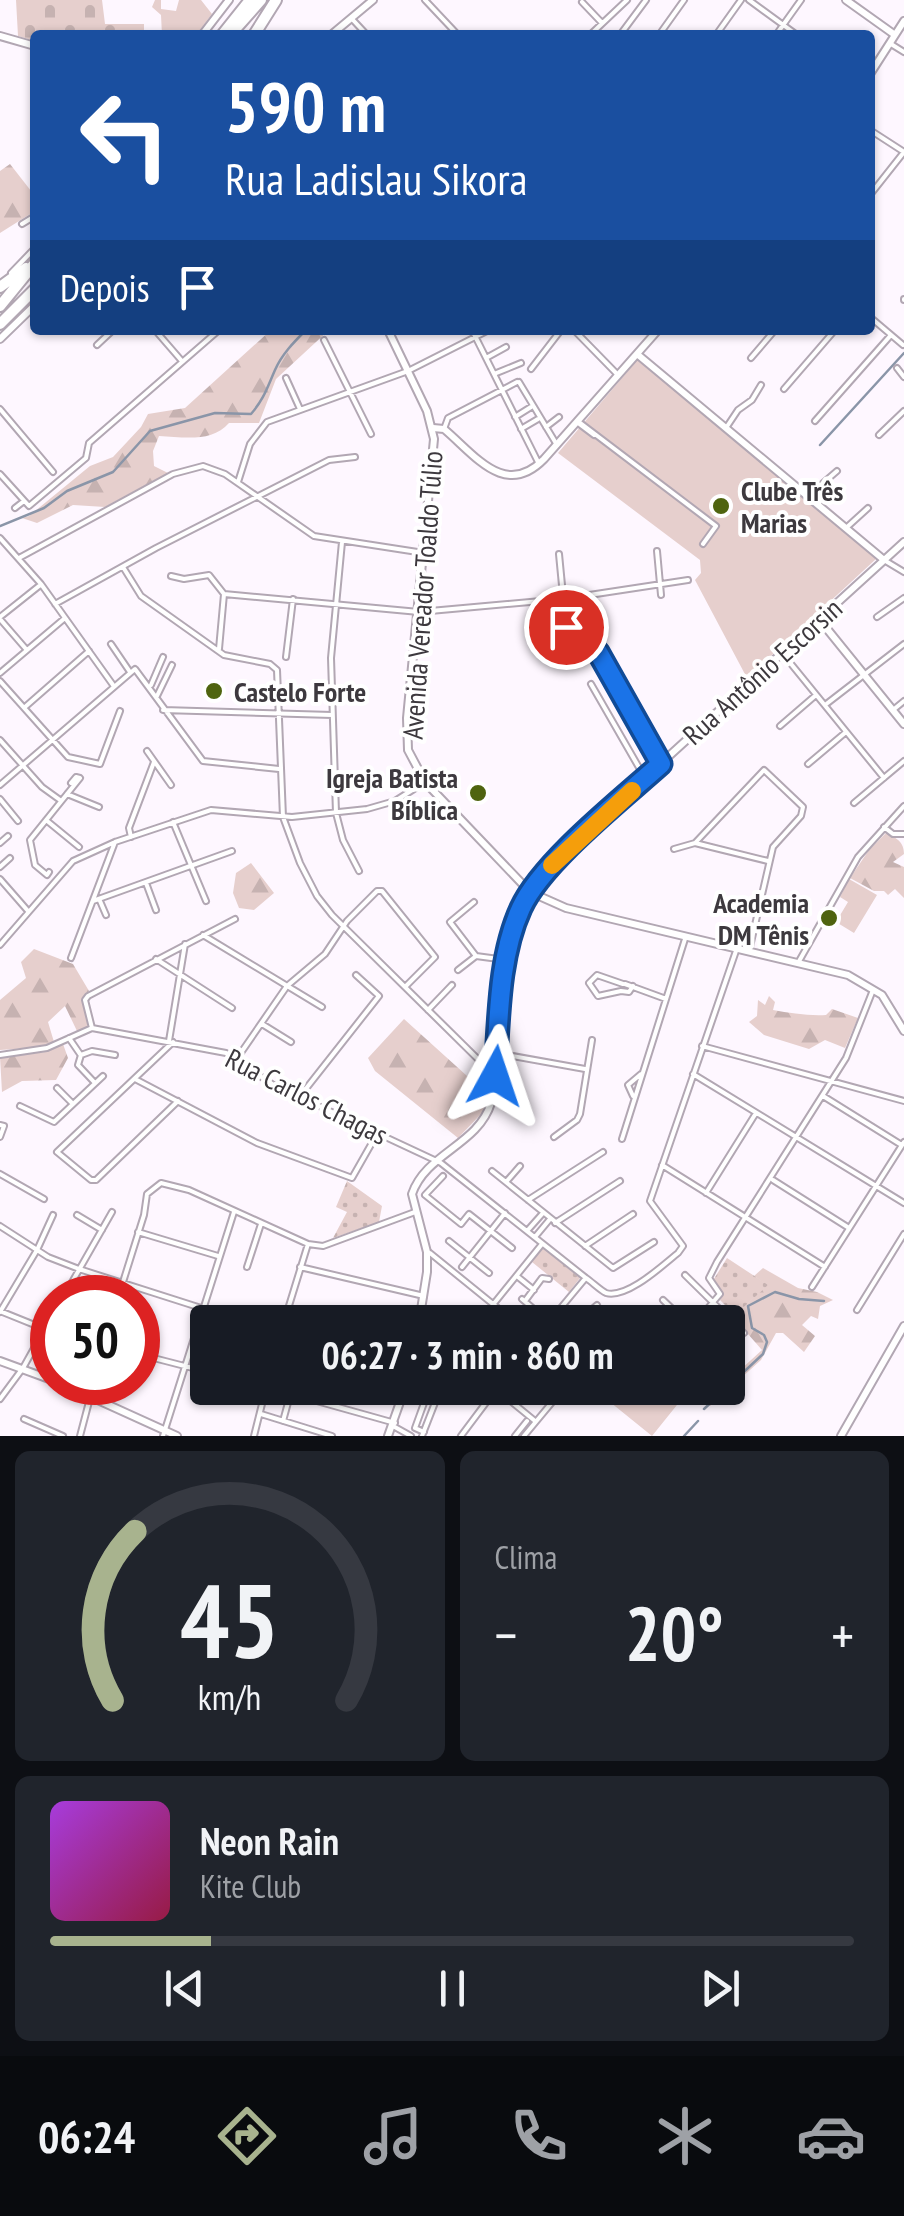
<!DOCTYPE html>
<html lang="pt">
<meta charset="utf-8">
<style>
body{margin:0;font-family:"PT Sans Narrow",sans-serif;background:#20242c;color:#f1f3f6;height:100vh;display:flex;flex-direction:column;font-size:38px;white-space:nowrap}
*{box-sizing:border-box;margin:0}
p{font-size:32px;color:#9ea1a6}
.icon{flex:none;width:55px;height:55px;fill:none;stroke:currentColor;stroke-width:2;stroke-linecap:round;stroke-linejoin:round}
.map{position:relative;height:1436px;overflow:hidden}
.panel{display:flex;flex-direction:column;gap:15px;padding:15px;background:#0d0f14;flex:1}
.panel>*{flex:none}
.banner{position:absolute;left:30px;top:30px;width:845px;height:305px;border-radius:10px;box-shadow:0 2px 8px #0004;background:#1a4fa0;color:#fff;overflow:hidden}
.speed{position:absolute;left:30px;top:1275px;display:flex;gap:20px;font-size:50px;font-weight:700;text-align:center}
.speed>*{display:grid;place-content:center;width:130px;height:130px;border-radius:50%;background:#171b24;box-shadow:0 2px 8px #0004;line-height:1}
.speed .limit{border:15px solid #d22;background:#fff;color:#111}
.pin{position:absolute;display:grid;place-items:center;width:85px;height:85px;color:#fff;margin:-42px;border:5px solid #fff;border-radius:50%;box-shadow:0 2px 10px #0007}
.me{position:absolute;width:110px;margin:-55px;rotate:5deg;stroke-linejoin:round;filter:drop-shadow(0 0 8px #0008)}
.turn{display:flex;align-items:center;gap:35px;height:210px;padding:0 30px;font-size:45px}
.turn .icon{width:130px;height:130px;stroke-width:2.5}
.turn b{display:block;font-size:70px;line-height:85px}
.then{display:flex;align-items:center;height:95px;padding:0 30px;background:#0003;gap:20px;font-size:38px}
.big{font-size:75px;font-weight:800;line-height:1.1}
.panel .card{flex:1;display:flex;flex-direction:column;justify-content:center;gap:15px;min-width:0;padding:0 35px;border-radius:15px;background:#20242c}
.panel .dial{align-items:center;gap:0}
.dial svg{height:260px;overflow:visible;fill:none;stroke:#363941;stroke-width:7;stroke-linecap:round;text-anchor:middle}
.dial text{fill:#f1f3f6;stroke:none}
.song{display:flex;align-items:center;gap:30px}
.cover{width:120px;height:120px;border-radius:15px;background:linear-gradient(135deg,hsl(280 70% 55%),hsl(340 70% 35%))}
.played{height:10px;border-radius:5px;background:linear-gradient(90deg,#a8b38e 20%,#363941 20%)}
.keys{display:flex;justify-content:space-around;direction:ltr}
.heat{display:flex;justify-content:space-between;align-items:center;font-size:55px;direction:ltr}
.panel .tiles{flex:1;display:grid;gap:15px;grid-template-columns:1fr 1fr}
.card:last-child{grid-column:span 2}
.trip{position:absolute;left:190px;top:1305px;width:555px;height:100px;border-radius:10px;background:#171b24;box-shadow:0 2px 8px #0004;font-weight:800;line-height:100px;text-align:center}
.menu{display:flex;height:160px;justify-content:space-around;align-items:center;background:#090b0e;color:#9ea1a6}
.menu .icon{width:70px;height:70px}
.menu .current{color:#a8b38e}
.menu b{font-size:45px;color:#f1f3f6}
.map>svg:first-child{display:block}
.grass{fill:#e6cfcd}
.forest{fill:url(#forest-firs)}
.cemetery{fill:url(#cemetery-stones)}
.park{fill:url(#park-dots)}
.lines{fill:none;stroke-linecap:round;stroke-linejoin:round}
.stream{stroke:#8a95a8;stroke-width:2.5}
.minor-casing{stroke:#b2a7b3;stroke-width:8}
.tertiary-casing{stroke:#b2a7b3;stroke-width:10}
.secondary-casing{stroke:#b2a7b3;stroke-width:10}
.motorway-casing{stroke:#b2a7b3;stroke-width:14}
.minor{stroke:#fff;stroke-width:4}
.tertiary{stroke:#fff;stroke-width:6}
.secondary{stroke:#fff;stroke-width:6}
.motorway{stroke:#fff;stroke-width:10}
.route-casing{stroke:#114b97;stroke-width:25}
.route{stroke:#1a73e8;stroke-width:18}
.slow{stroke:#f59e0b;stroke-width:18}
.poi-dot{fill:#4f640f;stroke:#fff;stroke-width:4}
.labels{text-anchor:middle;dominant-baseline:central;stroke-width:8;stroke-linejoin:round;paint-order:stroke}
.poi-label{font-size:28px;font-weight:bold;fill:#3d393e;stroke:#fff;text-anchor:start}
.street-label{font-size:28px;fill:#3d393e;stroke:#fff}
</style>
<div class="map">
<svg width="904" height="1436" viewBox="0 0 904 1436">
<defs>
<pattern id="forest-firs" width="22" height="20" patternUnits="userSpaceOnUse" patternTransform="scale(2.5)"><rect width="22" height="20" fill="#e6cfcd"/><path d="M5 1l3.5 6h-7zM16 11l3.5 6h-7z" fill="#c6b2b1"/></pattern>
<pattern id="cemetery-stones" width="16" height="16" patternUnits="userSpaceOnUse" patternTransform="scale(2.5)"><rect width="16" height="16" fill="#e6cfcd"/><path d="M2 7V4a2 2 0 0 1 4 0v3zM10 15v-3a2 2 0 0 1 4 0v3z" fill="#c6b2b1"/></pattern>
<pattern id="park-dots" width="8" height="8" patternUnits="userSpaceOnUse" patternTransform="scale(2.5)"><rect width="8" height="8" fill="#e6cfcd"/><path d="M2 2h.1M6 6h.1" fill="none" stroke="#c6b2b1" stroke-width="1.8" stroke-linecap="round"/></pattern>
</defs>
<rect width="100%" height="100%" fill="#fef7ff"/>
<path class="grass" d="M 155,0 L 161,0 L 161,9 L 176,11 L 179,0 L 201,0 L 212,14 L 196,35 L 162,35 L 161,15 L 152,7 Z
M 639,358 L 876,559 L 747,678 L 695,580 L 701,573 L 700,560 L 558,453 Z
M 849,879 L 877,895 L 854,933 L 836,922 L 848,902 L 840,897 Z
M 613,1388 L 665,1388 L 681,1400 L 652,1436 L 605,1398 Z"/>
<path class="forest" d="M 10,164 L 35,196 L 35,211 L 0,233 L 0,171 Z
M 271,330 L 329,330 L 276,379 L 259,423 L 229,423 C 212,443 183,437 159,436 L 153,451 L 154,466 L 168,473 L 105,507 L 73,505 L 37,523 L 22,518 L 29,516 L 90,466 L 113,457 L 141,427 L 148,414 L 185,408 Z
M 886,833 C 896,838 904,841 904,854 L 893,862 L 904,867 L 904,898 L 895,889 L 888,895 L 884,891 L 874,891 L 850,878 L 869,850 Z
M 251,863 L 274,893 L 254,910 L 239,908 L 233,893 L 236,873 Z
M 34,949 L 73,964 L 89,991 L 83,999 L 89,1026 L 77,1031 L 65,1006 L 48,1022 L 54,1042 L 44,1047 L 0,1050 L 0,1000 L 26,978 L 21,962 Z
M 769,996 L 775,1002 L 773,1010 C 790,1013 808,1016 826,1015 L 832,1009 L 858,1018 L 845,1048 L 825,1040 L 809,1049 L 764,1035 L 749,1022 L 757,1016 L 758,1000 L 765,1005 Z
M 404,1019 L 487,1094 L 483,1112 L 458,1138 L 375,1071 L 368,1058 Z
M 63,1044 L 68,1058 L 56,1080 L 22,1081 L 2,1092 L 0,1057 L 45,1052 Z
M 763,1268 L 798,1288 L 817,1292 L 833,1300 L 820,1306 L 818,1319 L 811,1316 L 802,1325 L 815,1336 L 804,1352 L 783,1333 L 776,1333 L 761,1360 L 710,1406 L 707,1402 L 720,1388 L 728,1388 L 728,1381 L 762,1350 L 733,1317 L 767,1285 L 754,1276 Z"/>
<path class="cemetery" d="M 16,0 L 102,0 L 105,24 L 144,24 L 144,35 L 35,35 L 35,41 L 18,36 Z"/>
<path class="park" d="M 347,1181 L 382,1206 L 379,1222 L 333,1238 L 347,1212 L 336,1207 Z
M 543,1248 L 580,1278 L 569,1292 L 532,1262 Z
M 727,1258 L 768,1285 L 735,1315 L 720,1300 L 723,1295 L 712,1282 Z"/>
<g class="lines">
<path class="stream" d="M 820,445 L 904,353
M 0,526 L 44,508 L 67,491 L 113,472 L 150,431 L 215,413 L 251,414 C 264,399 267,388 275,370 C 282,354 294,342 306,330
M 704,1409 L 763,1354 L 767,1342 L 764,1335 L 752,1328 L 748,1306 L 775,1292 L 799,1299 L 824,1301
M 684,1436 L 698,1421"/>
<g class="minor-casing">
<path id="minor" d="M 425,0 L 458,35
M 749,0 L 797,35
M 582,2 L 602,23
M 353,20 L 367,35
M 590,35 L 627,0
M 620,35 L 646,0
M 659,35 L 684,0
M 716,35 L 741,0
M 776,35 L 801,0
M 891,44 L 904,52
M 870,130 L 904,152
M 870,195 L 904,152
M 22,224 L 35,216
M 11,273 L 35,248
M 904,299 L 904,300
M 870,317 L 903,345
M 155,330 L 181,360
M 472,330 L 539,464
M 574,330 L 618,375
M 324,340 L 371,434
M 97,345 L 113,330
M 486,358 L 506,347
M 751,358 L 775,330
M 897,368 L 904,377
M 531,369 L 561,330
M 494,374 L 521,363
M 286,378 L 300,409
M 519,382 L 557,445
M 784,389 L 835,330
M 0,409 L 53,472
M 515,417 L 531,407
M 815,421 L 891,335
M 579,422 L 716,526 L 703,544
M 578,423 L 594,435
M 546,427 L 559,417
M 726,428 L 738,410 L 752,400 L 761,385
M 444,429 L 448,418 L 517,382
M 521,429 L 538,419
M 879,435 L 904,411
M 0,474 L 29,506 L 86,458 L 89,443 L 219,330
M 238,482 L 250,444 L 267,422 L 408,371 L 489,330
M 807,497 L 837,471
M 15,508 L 24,501
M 846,528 L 868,508
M 0,538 L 41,584 L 113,685
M 342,542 L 331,658 L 336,813 L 343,840 L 359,871
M 657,551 L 661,595
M 559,554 L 566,627 L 569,633 L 598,653 L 660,761
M 19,558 L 173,474 L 203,466 L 225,474 L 314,536 L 424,553
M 884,560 L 904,572
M 123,567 L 141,596 L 224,655 L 270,664 L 277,670 L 283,817 L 300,863 L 317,896 L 332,915 L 495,1076
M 171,576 L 184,579 L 209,575 L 224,594
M 224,594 L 419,612 L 563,599 L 688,580
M 55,604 L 156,548 L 329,460 L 355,457
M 0,617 L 39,586
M 877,617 L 904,598
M 0,619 L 26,649
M 111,644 L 130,672
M 219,649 L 224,594
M 783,654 L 884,778
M 286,657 L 293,599
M 0,673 L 65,618
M 0,681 L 68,757 L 100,764 L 120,711
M 591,684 L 645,778
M 151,685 L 163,657
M 157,696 L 172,665
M 825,705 L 904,644
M 25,707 L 89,651
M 163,710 L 332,715
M 893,710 L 904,701
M 780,726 L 816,695
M 0,740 L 42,787 L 60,800
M 147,751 L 171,785
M 808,764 L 846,732
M 0,785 L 135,669 L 203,761 L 279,769
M 67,794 L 99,807
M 0,799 L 18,821
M 854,803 L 904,761
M 46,820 L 79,847
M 173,822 L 206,901
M 884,827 L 893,834 L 904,834
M 131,837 L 129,828 L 154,762
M 0,843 L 8,836
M 695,843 L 768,861
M 674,849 L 695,843 L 764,770 L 803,807 L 801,816 L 773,847 L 749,951
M 0,867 L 10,858
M 49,872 L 47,875 L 35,865 L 30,840 L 80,778 L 76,777 L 71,783
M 0,879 L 28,911
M 146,883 L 156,910
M 93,901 L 232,851
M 100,901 L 106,915
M 474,902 L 450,922 L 476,956 L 506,960
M 203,935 L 322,1007
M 0,945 L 73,861 L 115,842 L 211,810 L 292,817 L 367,809 L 395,801 L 425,782
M 71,958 L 115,842
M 156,959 L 232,1008
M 798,963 L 858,857 L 904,806
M 458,970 L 476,956
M 625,984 L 666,999
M 621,991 L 598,996 L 589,983 L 597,975 L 623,984
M 621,991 L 629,992 L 633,986
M 428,1010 L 452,985
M 262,1024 L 291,1042
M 92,1028 L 85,1000 L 88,996 L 235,919
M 69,1038 L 80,1054
M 169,1041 L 185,944
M 173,1042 L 57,1152 L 91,1180 L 96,1180 L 178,1101
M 702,1046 L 904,1101
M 496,1053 L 585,1069
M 0,1055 L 47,1048 L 92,1028 L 226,1053 L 272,1084 L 441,1163 L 586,1278 C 592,1282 600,1290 606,1293 C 627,1299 663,1265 678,1253 L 683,1246 L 650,1201 L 737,948
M 238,1057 L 287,986 L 325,954 L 347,921 L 377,891 L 382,891 L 435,957 L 405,987
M 693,1074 L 904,1203
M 135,1079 L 257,1143 L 352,1178 L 377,1134
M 95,1083 L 78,1065 L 81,1055 L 92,1051 L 115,1055
M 57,1088 L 73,1104
M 301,1095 L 379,996 L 356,975
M 633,1096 L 628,1085 L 641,1074
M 823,1096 L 900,1144
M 20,1106 L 54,1122 L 103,1076
M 0,1125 L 4,1126 L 0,1137
M 554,1137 L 577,1120 L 580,1114 L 592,1040
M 622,1139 L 685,939
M 662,1165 L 825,1267
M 492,1171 L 613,1268 L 654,1242
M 0,1174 L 44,1199
M 443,1176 L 425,1195 L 461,1224 L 469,1214 L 512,1248
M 773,1180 L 849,1228
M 506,1182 L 520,1166
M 706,1193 L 756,1113
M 528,1200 L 603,1152
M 77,1215 L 102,1230
M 555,1223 L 620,1181
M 0,1226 L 48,1257 L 79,1269 L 245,1322
M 527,1231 L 543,1213
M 138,1232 L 218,1256
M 535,1237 L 550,1219
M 449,1241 L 489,1273
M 585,1246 L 633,1214
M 430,1253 L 515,1322
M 247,1267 L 261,1224
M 300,1267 L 424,1296
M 462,1267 L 505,1213
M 685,1275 L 744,1333
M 518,1277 L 534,1290
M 812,1287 L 904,1142
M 63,1298 L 112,1212
M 118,1298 L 144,1215 L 147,1194 L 161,1183 L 189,1190 L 308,1244 L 323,1246 L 415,1212
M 522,1299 L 535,1310
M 663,1300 L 686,1322
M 525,1301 L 542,1278 L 549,1279
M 857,1310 L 904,1234
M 0,1311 L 52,1332
M 0,1312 L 37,1250 L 53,1215
M 284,1322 L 308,1244
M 479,1322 L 542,1244
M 549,1322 L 584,1280
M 577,1322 L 597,1305
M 696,1322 L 720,1294 L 709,1278 L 717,1262 L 846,1058 L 873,990
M 138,1354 L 208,1372
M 414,1388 L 447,1399
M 496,1389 L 535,1421
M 0,1399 L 23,1368 L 52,1316
M 313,1400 L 395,1423
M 261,1414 L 332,1436
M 24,1419 L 63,1436
M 283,1421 L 292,1388
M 393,1426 L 411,1436
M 424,1432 L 415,1428 L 428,1392
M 80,1436 L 90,1398
M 163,1436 L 234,1212
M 254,1436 L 266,1388
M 422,1436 L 438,1395
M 461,1436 L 497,1388
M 515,1436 L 527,1421
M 524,1436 L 564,1388"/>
</g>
<g class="tertiary-casing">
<path id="tertiary" d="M 846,0 L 895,35
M 331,35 L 373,0
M 870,74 L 904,21
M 0,339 L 35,305
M 637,354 L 884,560
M 433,428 L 444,429 C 475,455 505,499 544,459 L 658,330
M 819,619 L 904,724
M 530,892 L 542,875 L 625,796 L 904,542
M 0,1361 L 52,1380
M 58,1382 L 177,1436"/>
</g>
<g class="secondary-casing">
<path id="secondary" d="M 202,35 L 229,0
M 0,36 L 35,46
M 388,330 L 427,411 L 434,439 L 407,718 L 408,750 L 425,782 L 530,892 L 566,908 L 848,975 L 882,995 L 904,1031
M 419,1322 L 427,1272 L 427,1252 L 412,1194 C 426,1153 478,1145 491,1103 C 496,1086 495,1066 497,1049 C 502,995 504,941 530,892
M 388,1436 L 405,1388
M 841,1436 L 904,1326"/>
</g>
<g class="motorway-casing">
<path id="motorway" d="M 222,35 L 250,0
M 230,35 L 261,0
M 254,35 L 276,0
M 0,287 L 26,268
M 0,306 L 35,263
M 0,324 L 35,289"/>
</g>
<use href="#minor" class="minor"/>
<use href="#tertiary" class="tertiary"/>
<use href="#secondary" class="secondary"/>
<use href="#motorway" class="motorway"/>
</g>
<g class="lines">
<g class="route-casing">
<path id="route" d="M 495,1076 C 499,1021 498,958 521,908 C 542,862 622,799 661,764 L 598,652 L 566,627"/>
</g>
<use href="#route" class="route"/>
<path class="slow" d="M 552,865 L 632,791"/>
</g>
<g class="poi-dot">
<circle cx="721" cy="506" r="10"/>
<circle cx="214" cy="691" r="10"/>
<circle cx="478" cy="793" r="10"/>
<circle cx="829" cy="918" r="10"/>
</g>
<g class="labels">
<g class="poi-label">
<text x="741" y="490">Clube Três<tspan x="741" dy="32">Marias</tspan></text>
<text x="234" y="691">Castelo Forte</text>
<text x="458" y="777" text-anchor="end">Igreja Batista<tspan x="458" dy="32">Bíblica</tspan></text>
<text x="809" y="902" text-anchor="end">Academia<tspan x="809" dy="32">DM Tênis</tspan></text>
</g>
<g class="street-label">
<text transform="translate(422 595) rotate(-86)">Avenida Vereador Toaldo Túlio</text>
<text transform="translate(762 671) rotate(-42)">Rua Antônio Escorsin</text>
<text transform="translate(307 1096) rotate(27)">Rua Carlos Chagas</text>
</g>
</g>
</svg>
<div class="speed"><div class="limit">50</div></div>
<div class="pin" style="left:566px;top:627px;background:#d93025"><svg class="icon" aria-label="arrive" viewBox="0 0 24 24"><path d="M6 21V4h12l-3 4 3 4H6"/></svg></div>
<svg class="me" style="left:495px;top:1076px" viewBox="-20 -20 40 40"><path d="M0-17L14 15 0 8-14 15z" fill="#1a73e8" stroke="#fff" stroke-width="4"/></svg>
<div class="trip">06:27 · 3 min · 860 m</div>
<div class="banner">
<div class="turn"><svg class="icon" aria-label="left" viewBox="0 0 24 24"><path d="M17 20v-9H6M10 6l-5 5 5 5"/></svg><div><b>590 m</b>Rua Ladislau Sikora</div></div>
<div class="then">Depois<svg class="icon" aria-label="arrive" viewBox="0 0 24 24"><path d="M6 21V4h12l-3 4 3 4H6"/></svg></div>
</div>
</div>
<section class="panel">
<div class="tiles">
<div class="card dial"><svg viewBox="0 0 100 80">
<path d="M14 69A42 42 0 1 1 86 69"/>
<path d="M14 69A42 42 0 0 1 21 17" stroke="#a8b38e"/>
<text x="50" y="56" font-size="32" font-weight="700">45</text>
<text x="50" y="72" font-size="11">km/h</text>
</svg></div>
<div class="card"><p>Clima</p>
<div class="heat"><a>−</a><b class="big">20°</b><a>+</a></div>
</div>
<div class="card">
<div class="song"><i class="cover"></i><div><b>Neon Rain</b><p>Kite Club</p></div></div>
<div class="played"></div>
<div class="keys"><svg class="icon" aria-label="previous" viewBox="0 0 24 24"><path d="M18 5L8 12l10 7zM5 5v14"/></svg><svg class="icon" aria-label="pause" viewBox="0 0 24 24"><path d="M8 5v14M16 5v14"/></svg><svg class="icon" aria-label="next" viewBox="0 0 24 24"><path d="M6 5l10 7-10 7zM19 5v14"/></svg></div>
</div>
</div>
</section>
<nav class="menu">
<b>06:24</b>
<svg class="icon current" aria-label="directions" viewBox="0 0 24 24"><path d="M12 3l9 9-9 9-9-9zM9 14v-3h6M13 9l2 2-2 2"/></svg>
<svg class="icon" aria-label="music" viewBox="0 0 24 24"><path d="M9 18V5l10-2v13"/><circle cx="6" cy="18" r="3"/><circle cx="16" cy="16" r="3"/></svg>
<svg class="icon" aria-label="phone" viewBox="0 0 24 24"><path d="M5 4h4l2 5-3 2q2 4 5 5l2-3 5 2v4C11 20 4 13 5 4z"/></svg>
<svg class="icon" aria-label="climate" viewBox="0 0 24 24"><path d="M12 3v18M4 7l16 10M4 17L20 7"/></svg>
<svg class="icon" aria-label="car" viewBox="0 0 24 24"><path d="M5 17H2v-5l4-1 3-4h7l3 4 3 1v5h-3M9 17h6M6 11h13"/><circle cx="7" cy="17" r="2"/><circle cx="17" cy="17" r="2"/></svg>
</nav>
